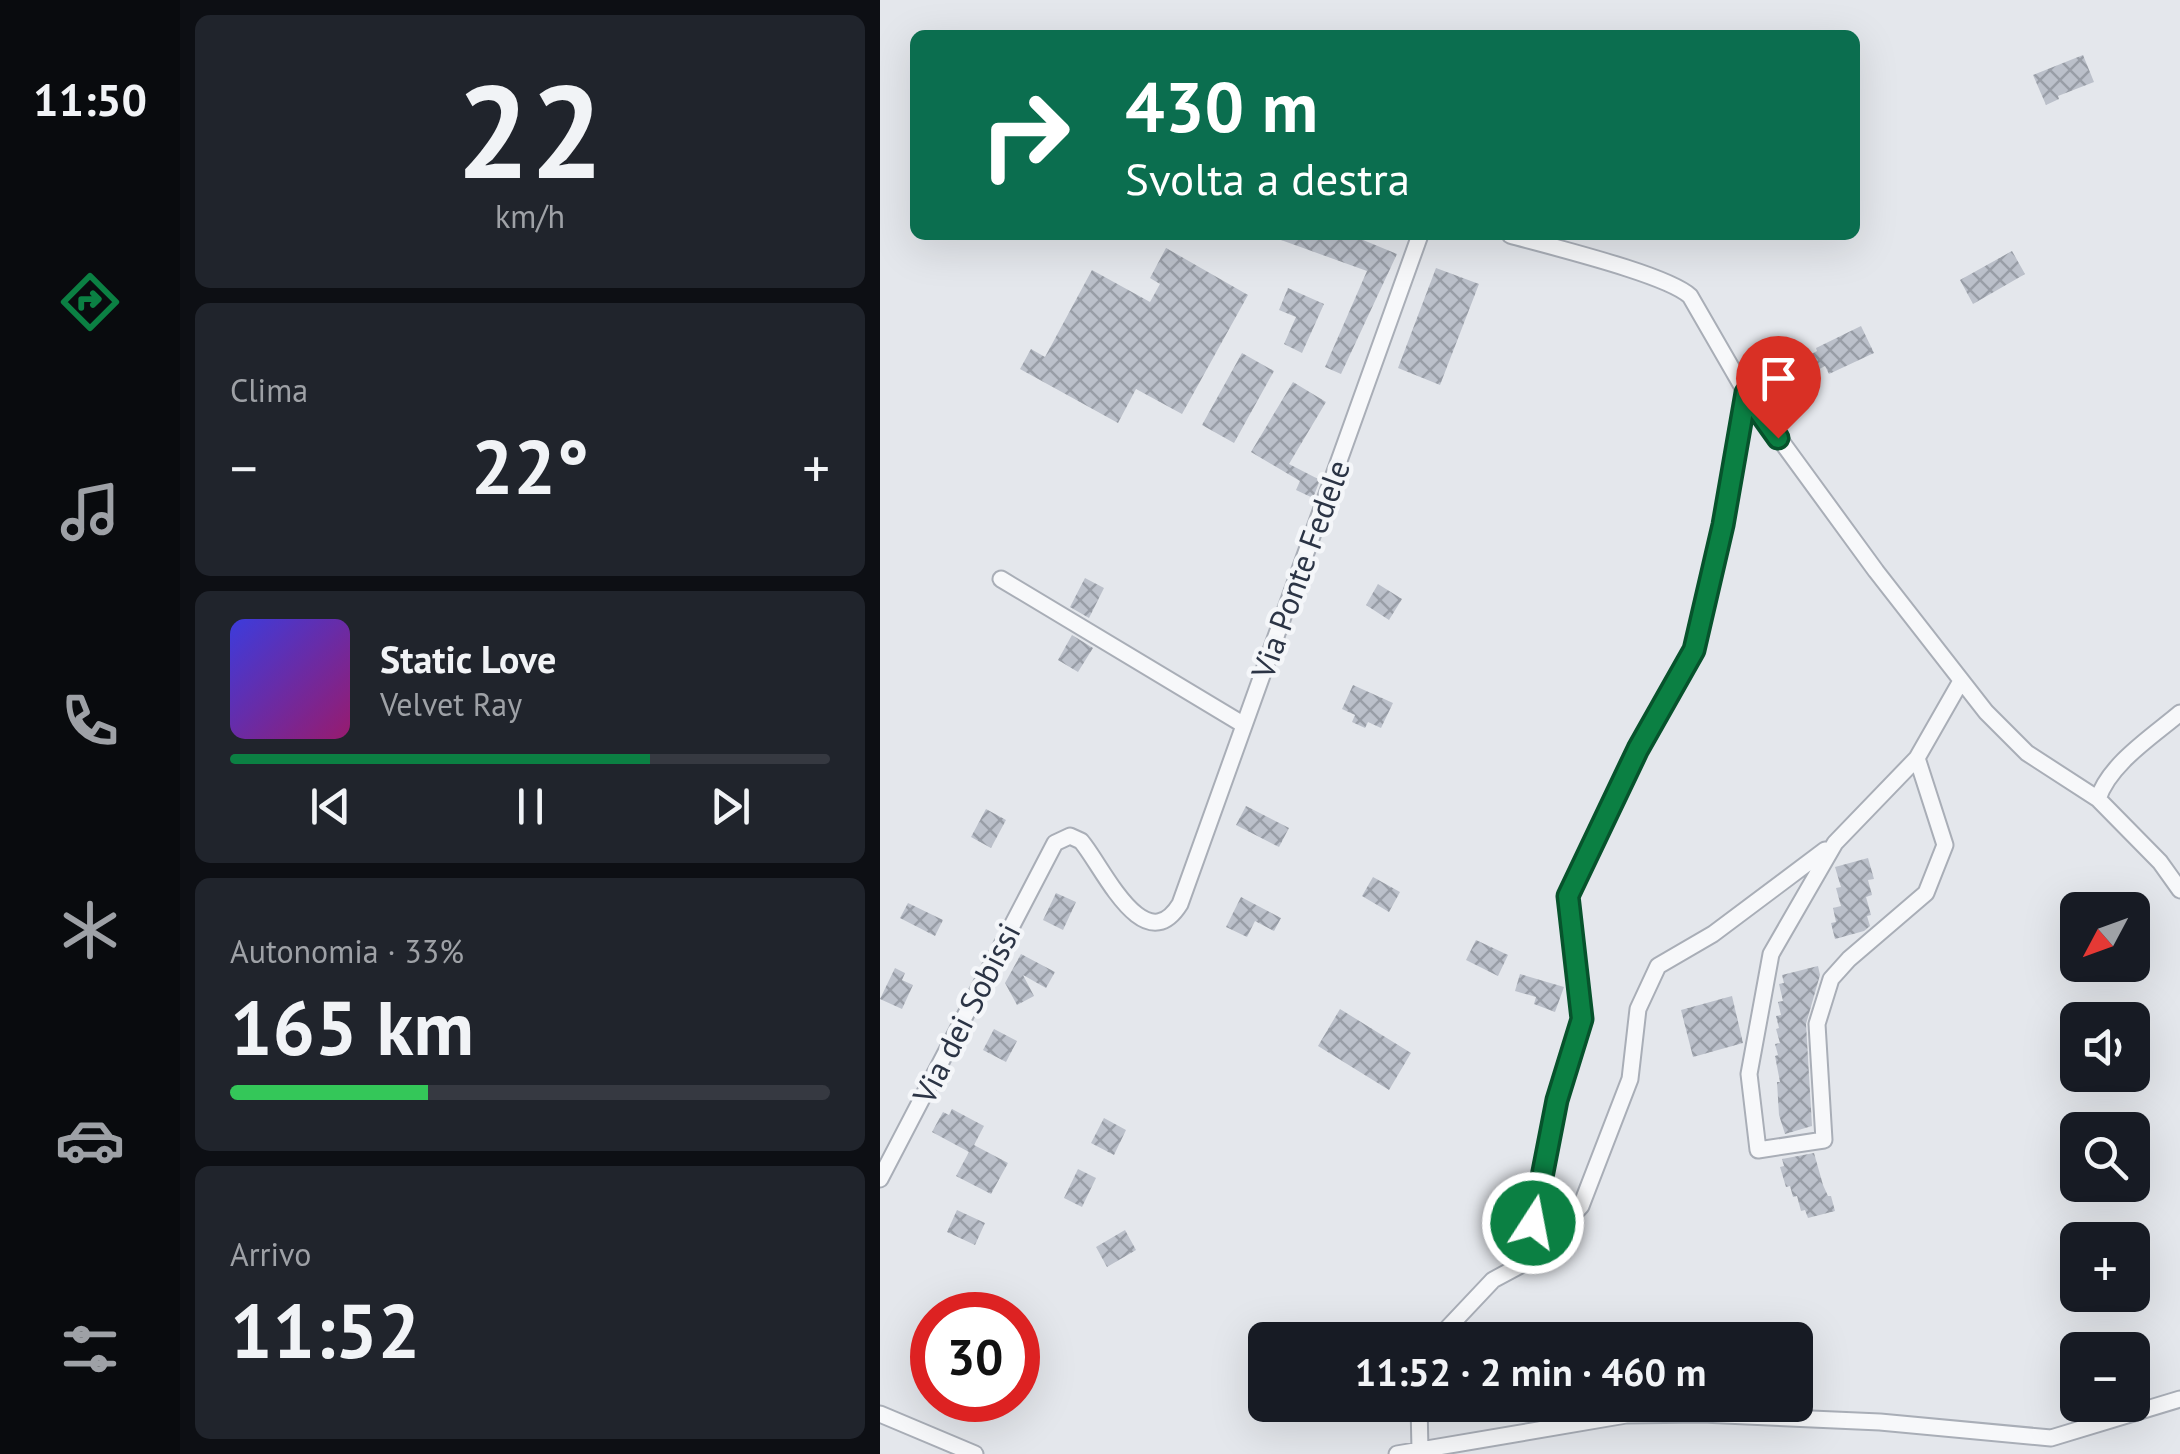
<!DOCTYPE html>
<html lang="it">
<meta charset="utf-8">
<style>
body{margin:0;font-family:"PT Sans",sans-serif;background:#20242c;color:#f1f3f6;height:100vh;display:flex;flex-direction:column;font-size:38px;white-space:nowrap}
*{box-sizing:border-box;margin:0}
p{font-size:32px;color:#9ea1a6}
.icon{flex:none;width:55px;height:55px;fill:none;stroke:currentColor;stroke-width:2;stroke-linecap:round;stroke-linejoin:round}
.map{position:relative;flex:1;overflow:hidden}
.drawer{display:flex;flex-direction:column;gap:15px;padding:15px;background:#0d0f14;width:700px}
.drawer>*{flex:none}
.banner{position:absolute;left:30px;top:30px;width:950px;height:210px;border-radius:15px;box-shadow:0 10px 40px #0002;background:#0b6e4f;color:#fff;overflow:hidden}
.needle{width:65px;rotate:229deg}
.tools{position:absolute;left:1180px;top:892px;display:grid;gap:20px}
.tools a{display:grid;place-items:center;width:90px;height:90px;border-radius:15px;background:#171b24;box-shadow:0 10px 40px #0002;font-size:50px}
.speed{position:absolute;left:30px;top:1292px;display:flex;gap:20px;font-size:50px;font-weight:700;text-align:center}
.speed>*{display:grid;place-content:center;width:130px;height:130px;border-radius:50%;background:#171b24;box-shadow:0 10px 40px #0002;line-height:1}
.speed .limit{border:15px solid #d22;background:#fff;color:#111}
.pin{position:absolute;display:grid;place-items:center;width:85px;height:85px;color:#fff;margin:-102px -42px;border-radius:50% 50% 50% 0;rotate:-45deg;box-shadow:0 0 10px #0007}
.pin .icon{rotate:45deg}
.me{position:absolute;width:110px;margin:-55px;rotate:11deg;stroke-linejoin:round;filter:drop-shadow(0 0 8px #0008)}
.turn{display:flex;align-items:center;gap:35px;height:210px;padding:0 50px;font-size:45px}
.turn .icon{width:130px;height:130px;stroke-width:2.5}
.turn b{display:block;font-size:70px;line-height:85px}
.big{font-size:75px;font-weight:800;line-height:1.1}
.drawer .card{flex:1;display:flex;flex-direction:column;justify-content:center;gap:15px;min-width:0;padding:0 35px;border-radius:15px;background:#20242c}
.drawer .dial{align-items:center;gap:0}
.dial b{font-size:130px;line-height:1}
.song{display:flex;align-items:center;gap:30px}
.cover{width:120px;height:120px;border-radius:15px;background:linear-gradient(135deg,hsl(240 70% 55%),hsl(320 70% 35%))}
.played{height:10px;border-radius:5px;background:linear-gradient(90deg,#0b8043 70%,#363941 70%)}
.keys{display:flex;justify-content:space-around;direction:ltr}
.heat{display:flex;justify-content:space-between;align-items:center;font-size:55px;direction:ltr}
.charge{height:15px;border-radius:8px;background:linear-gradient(90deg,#34c759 33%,#363941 0)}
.trip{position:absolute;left:368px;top:1322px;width:565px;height:100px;border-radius:15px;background:#171b24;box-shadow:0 10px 40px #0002;font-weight:800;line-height:100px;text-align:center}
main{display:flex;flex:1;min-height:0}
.dock{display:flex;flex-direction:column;width:180px;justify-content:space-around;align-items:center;background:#090b0e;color:#9ea1a6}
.dock .icon{width:70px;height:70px}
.dock .selected{color:#0b8043}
.dock b{font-size:45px;color:#f1f3f6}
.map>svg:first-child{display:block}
.building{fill:url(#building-cross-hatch)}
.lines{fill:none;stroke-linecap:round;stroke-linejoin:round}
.minor-casing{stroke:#a9aeb7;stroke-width:19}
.minor{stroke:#f7f8fa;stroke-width:15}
.route-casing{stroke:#07532c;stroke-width:25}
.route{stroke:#0b8043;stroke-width:18}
.labels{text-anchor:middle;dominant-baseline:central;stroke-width:9;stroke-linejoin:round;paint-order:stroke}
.street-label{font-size:32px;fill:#2b3445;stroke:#f4f6f9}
</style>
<main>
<nav class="dock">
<b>11:50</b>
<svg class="icon selected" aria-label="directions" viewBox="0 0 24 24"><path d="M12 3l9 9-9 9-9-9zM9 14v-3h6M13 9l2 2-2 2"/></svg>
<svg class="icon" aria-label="music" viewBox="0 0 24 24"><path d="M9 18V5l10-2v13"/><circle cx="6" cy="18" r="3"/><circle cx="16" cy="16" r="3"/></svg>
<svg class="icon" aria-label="phone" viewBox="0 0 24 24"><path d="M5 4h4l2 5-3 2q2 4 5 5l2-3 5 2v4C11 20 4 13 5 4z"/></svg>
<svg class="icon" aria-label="climate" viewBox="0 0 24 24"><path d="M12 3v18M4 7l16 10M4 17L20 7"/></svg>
<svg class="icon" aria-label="car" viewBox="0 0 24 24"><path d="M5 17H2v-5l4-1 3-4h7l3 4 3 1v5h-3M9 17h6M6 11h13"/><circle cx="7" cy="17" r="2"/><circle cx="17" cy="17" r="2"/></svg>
<svg class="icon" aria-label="filters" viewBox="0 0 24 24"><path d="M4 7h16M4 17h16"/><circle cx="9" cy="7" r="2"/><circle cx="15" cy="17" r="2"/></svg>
</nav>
<section class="drawer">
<div class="card dial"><b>22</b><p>km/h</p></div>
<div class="card"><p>Clima</p>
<div class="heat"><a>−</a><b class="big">22°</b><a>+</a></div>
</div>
<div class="card">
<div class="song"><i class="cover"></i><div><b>Static Love</b><p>Velvet Ray</p></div></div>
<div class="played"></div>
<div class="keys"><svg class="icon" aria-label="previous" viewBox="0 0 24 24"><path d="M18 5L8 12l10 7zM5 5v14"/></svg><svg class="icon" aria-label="pause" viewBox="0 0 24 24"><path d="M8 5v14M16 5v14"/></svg><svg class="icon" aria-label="next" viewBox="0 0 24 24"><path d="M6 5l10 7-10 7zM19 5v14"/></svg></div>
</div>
<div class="card"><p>Autonomia · 33%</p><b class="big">165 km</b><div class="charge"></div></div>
<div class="card"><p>Arrivo</p><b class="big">11:52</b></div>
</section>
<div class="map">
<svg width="1300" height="1454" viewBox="0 0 1300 1454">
<defs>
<pattern id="building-cross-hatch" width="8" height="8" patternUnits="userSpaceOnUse" patternTransform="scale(2.5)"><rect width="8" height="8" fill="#bbc0ca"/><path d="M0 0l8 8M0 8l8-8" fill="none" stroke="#989da6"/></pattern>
</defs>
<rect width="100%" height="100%" fill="#e4e7ec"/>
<path class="building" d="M 1203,55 L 1214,82 L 1178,96 L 1179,99 L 1166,105 L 1153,75 Z
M 387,235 L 471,235 L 517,254 L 461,374 L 445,367 L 487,271 Z
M 286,248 L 368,295 L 302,414 L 256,389 L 238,423 L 140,369 L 151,349 L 165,357 L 212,270 L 270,302 L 280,284 L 270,278 Z
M 1132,251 L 1145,274 L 1093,304 L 1080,280 Z
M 556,268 L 599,284 L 560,385 L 518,368 Z
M 408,288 L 444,304 L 422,353 L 404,344 L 416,317 L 399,310 Z
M 981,326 L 994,353 L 949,374 L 945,366 L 913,383 L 905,368 L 937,351 L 936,348 Z
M 362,353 L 394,371 L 354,443 L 322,425 Z
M 413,382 L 446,402 L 409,464 L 440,480 L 433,498 L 416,490 L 420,481 L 371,452 Z
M 205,578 L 224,588 L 209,618 L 190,607 Z
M 498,584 L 522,599 L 509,620 L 486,605 Z
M 192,635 L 213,648 L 198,672 L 178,660 Z
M 473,685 L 513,703 L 501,728 L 488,722 L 485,728 L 472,722 L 475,715 L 462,709 Z
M 366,806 L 409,828 L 399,847 L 356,825 Z
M 106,809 L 126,820 L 111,848 L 91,837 Z
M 988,858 L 994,879 L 988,880 L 992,895 L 986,897 L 991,915 L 987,916 L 990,926 L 984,931 L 955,939 L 951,923 L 956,922 L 953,908 L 961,906 L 956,888 L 961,887 L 955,867 Z
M 493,877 L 520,892 L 509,912 L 482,896 Z
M 176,893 L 196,902 L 183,930 L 163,920 Z
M 361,897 L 401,918 L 394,931 L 375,921 L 367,937 L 346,927 Z
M 28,903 L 63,920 L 55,936 L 20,918 Z
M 596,940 L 628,955 L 618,976 L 586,960 Z
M 141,954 L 175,972 L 166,988 L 143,975 L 154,996 L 137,1005 L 125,983 Z
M 938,966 L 940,975 L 926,1024 L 932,1126 L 905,1134 L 899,1115 L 897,1082 L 900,1082 L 895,1056 L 898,1055 L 895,1044 L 900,1043 L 896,1029 L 899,1028 L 896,1016 L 901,1015 L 898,1002 L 903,1001 L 899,984 L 904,983 L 902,975 Z
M 15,968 L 25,973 L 22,980 L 33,985 L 22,1009 L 0,999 Z
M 640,974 L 684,987 L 675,1012 L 654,1004 L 656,997 L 635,991 Z
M 852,996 L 863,1043 L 813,1057 L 801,1010 Z
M 460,1009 L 531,1053 L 509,1090 L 438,1046 Z
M 114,1029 L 137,1041 L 126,1062 L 103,1050 Z
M 72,1109 L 104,1126 L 94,1145 L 128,1163 L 111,1194 L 76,1176 L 89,1152 L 52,1132 L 63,1112 L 69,1115 Z
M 224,1118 L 246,1130 L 234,1155 L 211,1143 Z
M 934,1153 L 943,1185 L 948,1196 L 951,1196 L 955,1211 L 928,1218 L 925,1210 L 921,1211 L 917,1196 L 913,1197 L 910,1186 L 906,1187 L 900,1167 L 904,1166 L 902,1159 Z
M 198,1169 L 216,1178 L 202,1207 L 184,1198 Z
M 77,1210 L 105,1223 L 95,1245 L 67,1232 Z
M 245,1230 L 256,1250 L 227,1267 L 216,1247 Z"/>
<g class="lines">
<g class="minor-casing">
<path id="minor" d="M 630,235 C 668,246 786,274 810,296 L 866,393 L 996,571 L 1106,712 L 1147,753 L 1218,799 L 1280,862 L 1300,890
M 121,579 L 364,725
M 1037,758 L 1065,845 L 1046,893 L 969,959 L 951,979 L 937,1024 L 944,1140 L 878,1150 L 869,1074 L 891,954 L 955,843 L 1037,758 L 1081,681
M 1218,799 C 1229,764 1273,736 1300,713
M 0,1179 L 175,843 L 190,836 L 201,841 C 222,865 264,962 300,904 L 540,235
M 672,1238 L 701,1206 L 750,1079 L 758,1009 L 778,966 L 833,934 L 945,850
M 560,1340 L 563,1333 L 613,1280 L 650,1260 L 672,1238 L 653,1223 L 677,1100 L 702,1019 L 688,897 L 758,749 L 814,650 L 843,525 L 866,393
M 539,1405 L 540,1450
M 0,1414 L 95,1454
M 517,1454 L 746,1415 L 822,1414 L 1000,1422 L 1171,1438 L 1300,1399"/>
</g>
<use href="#minor" class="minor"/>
</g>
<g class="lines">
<g class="route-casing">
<path id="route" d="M 653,1223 L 677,1100 L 702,1019 L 688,896 L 758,749 L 814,650 L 843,525 L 866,393 L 898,438"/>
</g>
<use href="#route" class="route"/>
</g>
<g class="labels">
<g class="street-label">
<text transform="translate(420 569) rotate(-70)">Via Ponte Fedele</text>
<text transform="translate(86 1013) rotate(-63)">Via dei Sobissi</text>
</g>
</g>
</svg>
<div class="tools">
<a><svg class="needle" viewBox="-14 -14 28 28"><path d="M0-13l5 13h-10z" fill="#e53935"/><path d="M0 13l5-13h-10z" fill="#9ea1a6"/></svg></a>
<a><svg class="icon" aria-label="sound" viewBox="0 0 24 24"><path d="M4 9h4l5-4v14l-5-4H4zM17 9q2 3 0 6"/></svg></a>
<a><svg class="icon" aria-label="search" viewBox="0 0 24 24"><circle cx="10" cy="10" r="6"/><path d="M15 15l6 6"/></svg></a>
<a>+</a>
<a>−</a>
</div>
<div class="speed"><div class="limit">30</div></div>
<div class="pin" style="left:898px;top:438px;background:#d93025"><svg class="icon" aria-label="arrive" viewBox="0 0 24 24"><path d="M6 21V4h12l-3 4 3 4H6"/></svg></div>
<svg class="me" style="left:653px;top:1223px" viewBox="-20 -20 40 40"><circle r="17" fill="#0b8043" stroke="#fff" stroke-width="3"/><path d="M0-11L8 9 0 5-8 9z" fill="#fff"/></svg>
<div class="trip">11:52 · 2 min · 460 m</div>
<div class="banner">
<div class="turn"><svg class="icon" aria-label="right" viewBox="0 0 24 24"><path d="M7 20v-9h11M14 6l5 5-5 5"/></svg><div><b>430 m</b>Svolta a destra</div></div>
</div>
</div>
</main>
